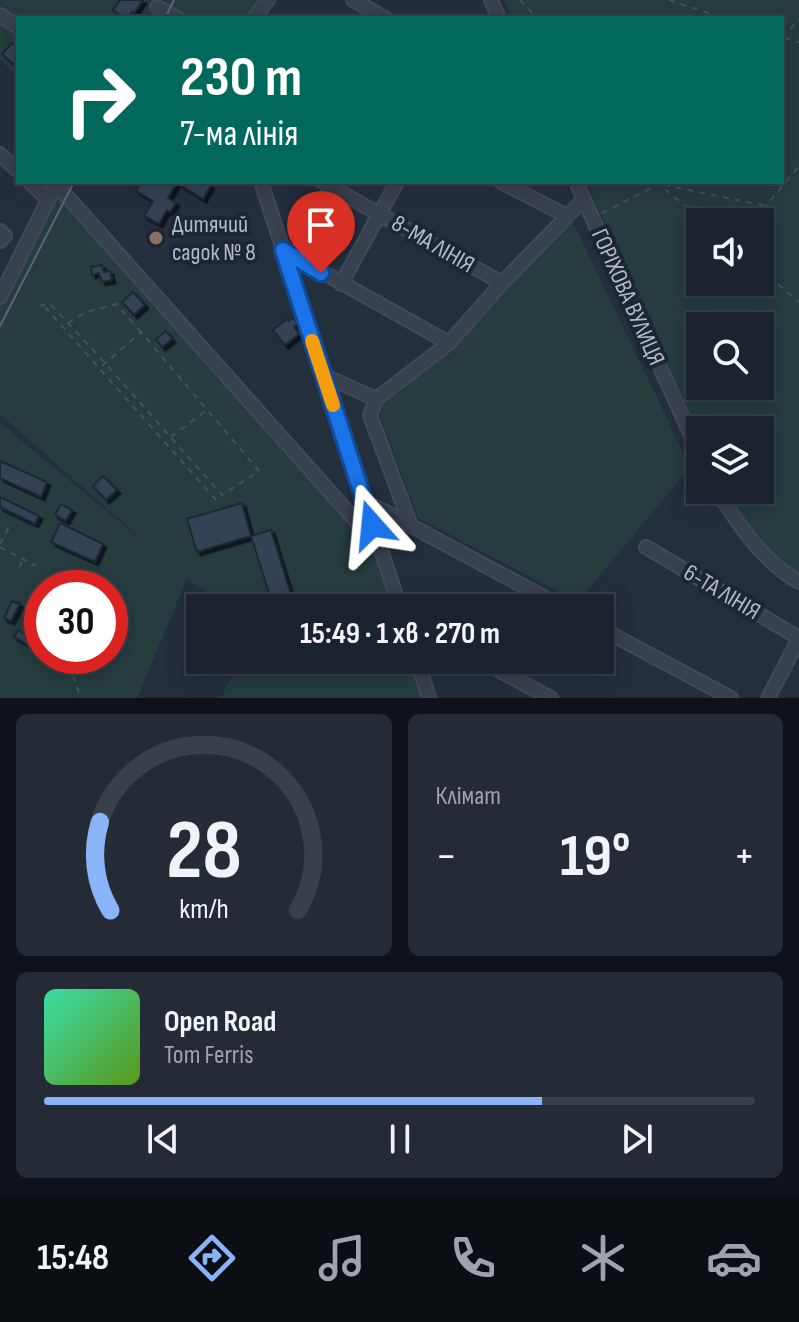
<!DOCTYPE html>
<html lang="uk">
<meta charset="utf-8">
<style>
body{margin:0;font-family:"Sofia Sans Condensed",sans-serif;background:#242b36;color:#f1f3f6;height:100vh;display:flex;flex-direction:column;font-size:30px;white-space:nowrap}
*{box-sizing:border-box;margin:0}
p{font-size:26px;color:#a0a4aa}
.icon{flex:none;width:44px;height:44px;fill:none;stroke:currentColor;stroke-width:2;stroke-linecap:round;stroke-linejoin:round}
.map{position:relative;height:698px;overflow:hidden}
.side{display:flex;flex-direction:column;gap:16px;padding:16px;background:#0f1319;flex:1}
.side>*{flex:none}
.guide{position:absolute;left:16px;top:16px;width:768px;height:168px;border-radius:0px;box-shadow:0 4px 20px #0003,0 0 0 2px #39404a;background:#00695c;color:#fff;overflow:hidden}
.buttons{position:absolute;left:686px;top:208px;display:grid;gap:16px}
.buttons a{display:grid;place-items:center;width:88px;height:88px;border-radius:0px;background:#1b232e;box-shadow:0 4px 20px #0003,0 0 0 2px #39404a;font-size:40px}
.speed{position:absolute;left:24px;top:570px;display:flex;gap:16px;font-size:40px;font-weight:700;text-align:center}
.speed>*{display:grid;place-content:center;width:104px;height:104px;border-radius:50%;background:#1b232e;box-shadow:0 4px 20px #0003,0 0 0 2px #39404a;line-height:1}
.speed .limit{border:12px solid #d22;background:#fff;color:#111}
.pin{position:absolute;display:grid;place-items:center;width:68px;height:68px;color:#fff;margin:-82px -34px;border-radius:50% 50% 50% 0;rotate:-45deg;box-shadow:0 0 8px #0007}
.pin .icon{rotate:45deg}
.me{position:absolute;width:88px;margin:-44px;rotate:342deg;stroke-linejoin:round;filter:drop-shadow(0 0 6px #0008)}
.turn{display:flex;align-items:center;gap:28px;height:168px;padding:0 32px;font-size:36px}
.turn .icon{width:104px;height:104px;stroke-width:2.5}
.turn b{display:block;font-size:56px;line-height:68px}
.big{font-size:60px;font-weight:700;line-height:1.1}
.side .tile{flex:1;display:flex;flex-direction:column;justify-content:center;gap:12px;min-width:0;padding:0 28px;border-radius:12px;background:#242b36}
.side .dial{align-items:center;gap:0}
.dial svg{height:208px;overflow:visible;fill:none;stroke:#39404a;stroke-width:7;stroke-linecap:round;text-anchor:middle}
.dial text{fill:#f1f3f6;stroke:none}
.song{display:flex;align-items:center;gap:24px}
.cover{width:96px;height:96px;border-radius:12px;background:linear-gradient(135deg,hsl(160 70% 55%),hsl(90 70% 35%))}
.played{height:8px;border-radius:4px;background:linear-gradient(90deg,#8ab4f8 70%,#39404a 70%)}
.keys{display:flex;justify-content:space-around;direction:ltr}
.heat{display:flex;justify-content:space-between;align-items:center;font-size:44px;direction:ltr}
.side .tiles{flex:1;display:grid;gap:16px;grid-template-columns:1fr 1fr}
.tile:last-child{grid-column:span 2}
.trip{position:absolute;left:186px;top:594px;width:428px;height:80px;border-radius:0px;background:#1b232e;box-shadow:0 4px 20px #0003,0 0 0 2px #39404a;font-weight:700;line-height:80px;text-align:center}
.tab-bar{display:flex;height:128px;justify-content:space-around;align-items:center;background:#0b0e12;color:#a0a4aa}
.tab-bar .icon{width:56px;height:56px}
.tab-bar .current{color:#8ab4f8}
.tab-bar b{font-size:36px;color:#f1f3f6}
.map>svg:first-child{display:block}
.green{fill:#263c3f;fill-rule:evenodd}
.building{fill:#364354;stroke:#1f2835;stroke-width:2;filter:url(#shadow)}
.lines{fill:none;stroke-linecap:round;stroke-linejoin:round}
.minor-casing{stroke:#414a57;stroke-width:16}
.path{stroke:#3f5557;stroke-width:2;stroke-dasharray:6 6;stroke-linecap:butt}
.minor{stroke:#38414e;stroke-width:12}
.tram{stroke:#5a6575;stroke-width:2}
.route-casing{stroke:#114b97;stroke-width:20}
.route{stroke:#1a73e8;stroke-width:14}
.slow{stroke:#f59e0b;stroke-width:14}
.education-dot{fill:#8d6e63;stroke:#1d2633;stroke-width:3}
.labels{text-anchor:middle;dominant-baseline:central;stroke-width:8;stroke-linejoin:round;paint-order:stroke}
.poi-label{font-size:24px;fill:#b4bcc9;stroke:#1d2633;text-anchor:start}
.street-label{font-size:24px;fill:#b4bcc9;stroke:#1d2633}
</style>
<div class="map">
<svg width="799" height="698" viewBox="0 0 799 698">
<defs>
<filter id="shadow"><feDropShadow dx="3.5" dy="3.5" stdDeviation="0" flood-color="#0009"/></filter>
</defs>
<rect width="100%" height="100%" fill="#242f3e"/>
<path class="green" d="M 0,0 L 158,0 L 147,18 L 18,18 L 18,77 L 0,60 Z
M 165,0 L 263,0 L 253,15 L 247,18 L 185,18 L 162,6 Z
M 504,0 L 799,0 L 799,573 C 771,558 739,518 725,490 L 760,490 L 760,430 L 700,430 L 700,435 L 586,182 L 782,182 L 782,18 L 512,18 ZM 700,222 L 760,222 L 760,282 L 700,282 ZM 700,326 L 760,326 L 760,386 L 700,386 Z
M 57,188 L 80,210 L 374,551 L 392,608 L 230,608 L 187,579 L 137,698 L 0,698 L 0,423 L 156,552 L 0,414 L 0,303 ZM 42,588 L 110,588 L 110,656 L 42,656 Z
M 572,220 L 690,467 L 578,602 L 418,518 L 379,413 L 384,402 L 455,345 Z
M 240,660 L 409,660 L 422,698 L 221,698 Z"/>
<path class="building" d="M 120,0 L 143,0 L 134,14 L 132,12 L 128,18 L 119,18 L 121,15 L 113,10 Z
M 12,43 L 18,49 L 18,68 L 2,54 Z
M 141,182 L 206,182 L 211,185 L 203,199 L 177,183 L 168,198 L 176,203 L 170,212 L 167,210 L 159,224 L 144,216 L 153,201 L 136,191 Z
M 102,265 L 104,272 L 110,271 L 112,280 L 102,282 L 99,273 L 92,275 L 91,267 Z
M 133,292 L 145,305 L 134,315 L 122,302 Z
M 293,318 L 298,324 L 294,327 L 299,334 L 285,345 L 273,330 L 287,319 L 289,321 Z
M 166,331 L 172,339 L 162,347 L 156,339 Z
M 0,461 L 47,482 L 41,497 L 0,478 Z
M 103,476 L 117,490 L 106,500 L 93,486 Z
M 0,497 L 39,516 L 35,524 L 0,507 Z
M 242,503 L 251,536 L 197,552 L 187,519 Z
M 61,504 L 72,510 L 66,521 L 55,515 Z
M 60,523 L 103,544 L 95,562 L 51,542 Z
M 271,530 L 288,585 L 292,597 L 297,596 L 300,608 L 279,608 L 275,595 L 270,596 L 251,536 Z
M 12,601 L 20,604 L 11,621 L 4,618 Z
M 18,630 L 32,638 L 28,645 L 14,637 Z"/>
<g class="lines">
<g class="minor-casing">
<path id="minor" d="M 353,0 L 385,18
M 491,0 L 499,18
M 157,7 L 178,18
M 0,15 L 18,27
M 254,18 L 268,0
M 0,154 L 18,171
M 30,182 L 48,200
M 261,182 L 400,608
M 322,182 L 502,283
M 501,182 L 567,216
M 576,182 L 700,455
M 56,184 L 380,548
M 0,231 L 5,236 L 0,241
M 283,250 L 449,343
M 341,284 L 397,182
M 0,297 L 57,182
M 323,375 L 376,399
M 717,490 C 737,524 764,563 799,582
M 365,501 L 564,608
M 411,526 L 370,415 L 376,399 L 449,343 L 502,283 L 584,199
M 646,547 L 799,638
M 600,628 L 731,698
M 417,660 L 429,698
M 479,660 L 551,698
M 768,698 L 799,639"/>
</g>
<path class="path" d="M 520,0 L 537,18
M 669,0 L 724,18
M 782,38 L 799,19
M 785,38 L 799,42
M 604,182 L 659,184 L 766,206
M 602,213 L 659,184 L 704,222
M 760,269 L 799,302
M 775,282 L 766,206 L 799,166
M 40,306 L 49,303 C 109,365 164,431 222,495 L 259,471 L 141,332 L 104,364 L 101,368
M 45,307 L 217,501
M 68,323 L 86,312 L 116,304 L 141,332
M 171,437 L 207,410
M 0,544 L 10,525
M 0,547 L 36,566
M 19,567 L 23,561
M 59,656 L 73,676 L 81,698"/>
<use href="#minor" class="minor"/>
<path class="tram" d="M 165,18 L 174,0
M 0,326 L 74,182"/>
</g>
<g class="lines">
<g class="route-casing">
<path id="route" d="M 321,273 L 283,250 L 372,525"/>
</g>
<use href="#route" class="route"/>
<path class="slow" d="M 312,341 L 333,405"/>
</g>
<circle class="education-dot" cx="156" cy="238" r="8"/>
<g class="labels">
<g class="poi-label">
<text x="172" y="224">Дитячий<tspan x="172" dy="28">садок № 8</tspan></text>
</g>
<g class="street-label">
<text transform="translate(433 244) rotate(30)">8-МА ЛІНІЯ</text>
<text transform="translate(628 297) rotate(66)">ГОРІХОВА ВУЛИЦЯ</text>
<text transform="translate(722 592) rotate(31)">6-ТА ЛІНІЯ</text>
</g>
</g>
</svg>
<div class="buttons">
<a><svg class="icon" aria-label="sound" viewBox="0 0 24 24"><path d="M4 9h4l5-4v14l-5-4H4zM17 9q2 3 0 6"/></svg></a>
<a><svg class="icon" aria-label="search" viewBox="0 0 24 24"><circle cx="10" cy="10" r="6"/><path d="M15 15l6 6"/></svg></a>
<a><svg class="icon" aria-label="layers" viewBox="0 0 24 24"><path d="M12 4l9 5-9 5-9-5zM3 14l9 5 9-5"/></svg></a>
</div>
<div class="speed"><div class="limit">30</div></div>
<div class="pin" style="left:321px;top:273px;background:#d93025"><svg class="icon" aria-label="arrive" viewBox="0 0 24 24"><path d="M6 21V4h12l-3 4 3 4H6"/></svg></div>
<svg class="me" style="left:372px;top:525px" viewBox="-20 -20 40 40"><path d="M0-17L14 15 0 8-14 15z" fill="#1a73e8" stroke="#fff" stroke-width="4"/></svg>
<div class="trip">15:49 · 1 хв · 270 m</div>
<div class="guide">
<div class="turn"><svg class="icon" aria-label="right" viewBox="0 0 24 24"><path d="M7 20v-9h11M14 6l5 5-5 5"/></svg><div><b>230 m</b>7-ма лінія</div></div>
</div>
</div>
<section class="side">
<div class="tiles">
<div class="tile dial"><svg viewBox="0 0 100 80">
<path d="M14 69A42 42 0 1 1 86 69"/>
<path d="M14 69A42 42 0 0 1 10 35" stroke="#8ab4f8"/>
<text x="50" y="56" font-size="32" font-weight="700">28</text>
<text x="50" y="72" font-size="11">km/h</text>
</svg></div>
<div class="tile"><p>Клімат</p>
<div class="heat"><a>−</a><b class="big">19°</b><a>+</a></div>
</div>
<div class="tile">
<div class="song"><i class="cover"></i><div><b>Open Road</b><p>Tom Ferris</p></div></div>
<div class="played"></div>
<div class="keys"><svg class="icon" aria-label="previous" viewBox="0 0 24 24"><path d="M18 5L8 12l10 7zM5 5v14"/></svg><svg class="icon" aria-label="pause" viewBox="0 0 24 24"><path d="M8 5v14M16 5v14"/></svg><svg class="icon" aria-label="next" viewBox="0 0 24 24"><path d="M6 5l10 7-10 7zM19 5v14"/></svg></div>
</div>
</div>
</section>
<nav class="tab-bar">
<b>15:48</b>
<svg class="icon current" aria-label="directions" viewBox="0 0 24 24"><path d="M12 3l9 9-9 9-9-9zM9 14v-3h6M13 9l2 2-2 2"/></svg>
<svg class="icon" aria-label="music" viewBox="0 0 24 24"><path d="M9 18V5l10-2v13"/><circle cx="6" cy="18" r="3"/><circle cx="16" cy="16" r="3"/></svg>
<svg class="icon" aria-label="phone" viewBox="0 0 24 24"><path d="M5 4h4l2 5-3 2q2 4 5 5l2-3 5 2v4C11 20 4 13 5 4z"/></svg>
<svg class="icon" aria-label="climate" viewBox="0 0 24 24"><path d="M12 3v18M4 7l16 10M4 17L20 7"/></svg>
<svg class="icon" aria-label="car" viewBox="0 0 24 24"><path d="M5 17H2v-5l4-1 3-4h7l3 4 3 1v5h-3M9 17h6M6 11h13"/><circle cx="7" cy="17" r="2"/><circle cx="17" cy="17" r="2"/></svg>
</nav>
